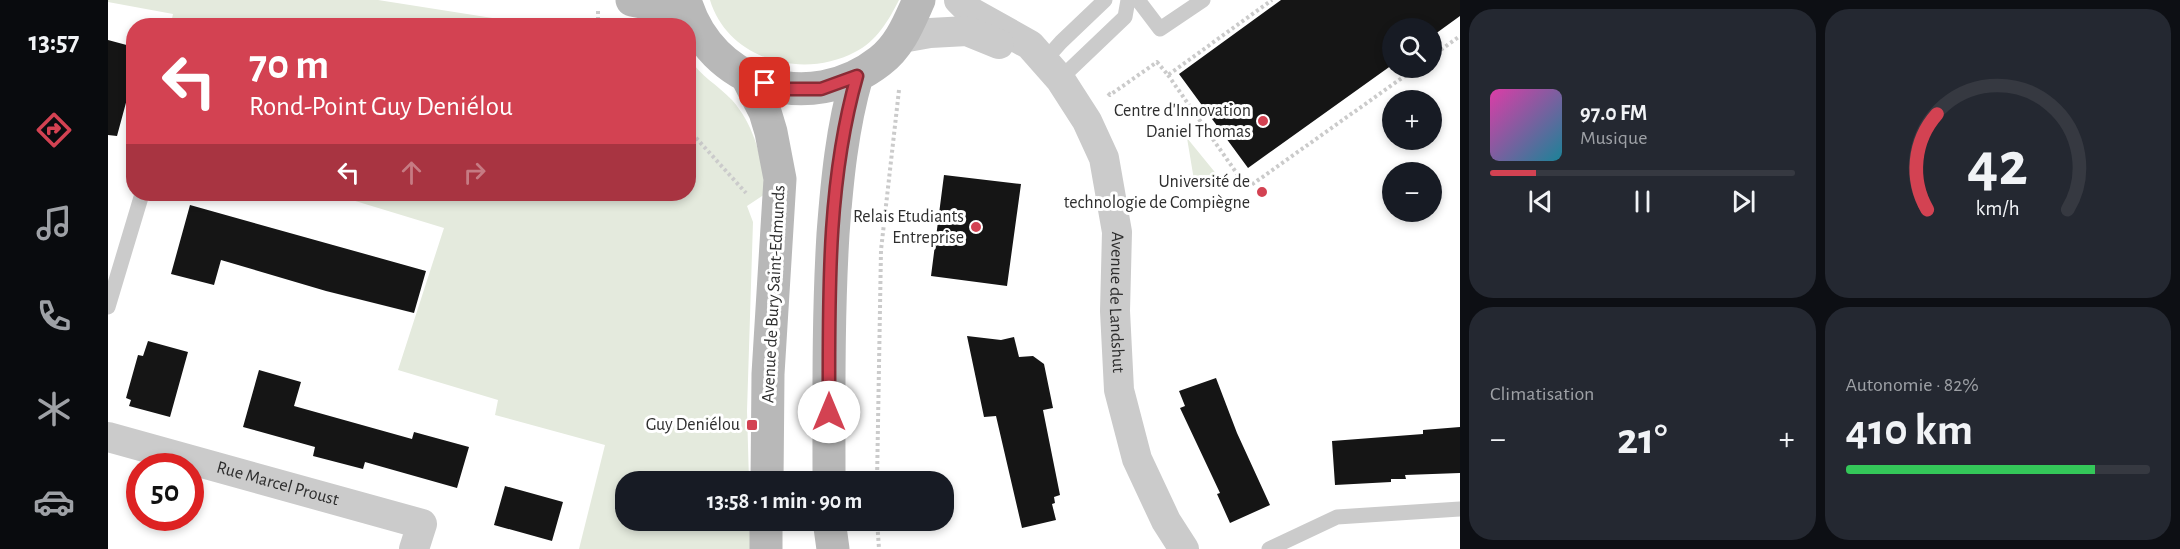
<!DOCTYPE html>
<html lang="fr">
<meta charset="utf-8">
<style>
body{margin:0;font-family:"Alegreya Sans",sans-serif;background:#242831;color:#f1f3f6;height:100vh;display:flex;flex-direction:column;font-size:22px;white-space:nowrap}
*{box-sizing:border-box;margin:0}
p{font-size:20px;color:#9ea1a6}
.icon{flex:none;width:33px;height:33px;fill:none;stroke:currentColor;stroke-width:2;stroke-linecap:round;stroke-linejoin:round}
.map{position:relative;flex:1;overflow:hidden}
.panel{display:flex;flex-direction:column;gap:9px;padding:9px;background:#0d0f14;width:720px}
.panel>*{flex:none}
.banner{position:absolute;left:18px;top:18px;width:570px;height:183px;border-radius:24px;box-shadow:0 3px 9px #0003;background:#d34252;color:#fff;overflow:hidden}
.buttons{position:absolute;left:1274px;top:18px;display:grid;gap:12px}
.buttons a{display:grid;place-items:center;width:60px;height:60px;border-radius:50%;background:#171b24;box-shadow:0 3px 9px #0003;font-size:30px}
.speed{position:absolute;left:18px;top:453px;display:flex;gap:12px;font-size:30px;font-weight:700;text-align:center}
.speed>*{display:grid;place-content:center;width:78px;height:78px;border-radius:50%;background:#171b24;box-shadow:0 3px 9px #0003;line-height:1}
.speed .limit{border:9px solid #d22;background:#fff;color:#111}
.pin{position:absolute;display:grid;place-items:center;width:51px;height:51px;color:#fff;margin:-26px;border-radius:12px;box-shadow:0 3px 9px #0006}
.me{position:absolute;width:66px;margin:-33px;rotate:0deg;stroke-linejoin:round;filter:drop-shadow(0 0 4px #0008)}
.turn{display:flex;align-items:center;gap:21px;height:126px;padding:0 24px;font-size:27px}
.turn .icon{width:78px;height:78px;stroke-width:2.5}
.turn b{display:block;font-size:42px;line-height:51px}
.lanes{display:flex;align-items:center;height:57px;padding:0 24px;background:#0003;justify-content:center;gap:30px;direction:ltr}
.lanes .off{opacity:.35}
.big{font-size:45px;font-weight:600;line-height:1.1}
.panel .tile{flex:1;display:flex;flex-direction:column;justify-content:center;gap:9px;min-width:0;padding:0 21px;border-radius:24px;background:#242831}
.panel .dial{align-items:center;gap:0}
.dial svg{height:156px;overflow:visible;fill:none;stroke:#363941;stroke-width:7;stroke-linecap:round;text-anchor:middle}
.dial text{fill:#f1f3f6;stroke:none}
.song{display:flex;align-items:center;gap:18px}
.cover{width:72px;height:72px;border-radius:9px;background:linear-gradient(135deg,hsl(320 70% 55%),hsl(190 70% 35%))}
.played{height:6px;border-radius:3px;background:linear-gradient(90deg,#d34252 15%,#363941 15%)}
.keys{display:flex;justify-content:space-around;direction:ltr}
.heat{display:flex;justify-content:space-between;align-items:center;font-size:33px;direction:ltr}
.charge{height:9px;border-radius:4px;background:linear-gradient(90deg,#34c759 82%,#363941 0)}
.panel .tiles{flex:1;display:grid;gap:9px;grid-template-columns:repeat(2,1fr)}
.trip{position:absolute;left:507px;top:471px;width:339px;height:60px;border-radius:24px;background:#171b24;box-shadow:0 3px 9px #0003;font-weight:600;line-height:60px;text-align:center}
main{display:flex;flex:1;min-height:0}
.menu{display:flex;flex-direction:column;width:108px;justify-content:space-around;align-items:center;background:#090b0e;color:#9ea1a6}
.menu .icon{width:42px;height:42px}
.menu .on{color:#d34252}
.menu b{font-size:27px;color:#f1f3f6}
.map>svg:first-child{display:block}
.green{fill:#e4eadd}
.building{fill:#151515}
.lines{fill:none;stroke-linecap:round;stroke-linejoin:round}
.path{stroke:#cbcbcb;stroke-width:4;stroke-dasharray:3 3;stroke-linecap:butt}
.lane{stroke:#cbcbcb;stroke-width:15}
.street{stroke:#cbcbcb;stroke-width:30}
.secondary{stroke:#b8b8b8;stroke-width:33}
.route-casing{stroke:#892b35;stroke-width:15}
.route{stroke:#d34252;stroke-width:10}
.poi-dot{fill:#d34252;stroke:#fff;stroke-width:2}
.labels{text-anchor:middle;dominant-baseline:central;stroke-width:6;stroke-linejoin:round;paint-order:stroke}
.poi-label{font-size:18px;fill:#2e2e2e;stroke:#fff;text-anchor:end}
.street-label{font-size:18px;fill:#2e2e2e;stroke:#fff}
</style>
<main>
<nav class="menu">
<b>13:57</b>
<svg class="icon on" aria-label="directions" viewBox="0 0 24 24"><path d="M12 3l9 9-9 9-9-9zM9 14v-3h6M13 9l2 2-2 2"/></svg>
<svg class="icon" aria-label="music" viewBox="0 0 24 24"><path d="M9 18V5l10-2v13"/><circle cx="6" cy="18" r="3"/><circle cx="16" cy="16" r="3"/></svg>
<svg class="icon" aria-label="phone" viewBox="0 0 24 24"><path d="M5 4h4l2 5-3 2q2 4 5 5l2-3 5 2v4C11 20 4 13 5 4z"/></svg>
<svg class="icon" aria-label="climate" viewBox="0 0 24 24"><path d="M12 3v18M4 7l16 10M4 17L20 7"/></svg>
<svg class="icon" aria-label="car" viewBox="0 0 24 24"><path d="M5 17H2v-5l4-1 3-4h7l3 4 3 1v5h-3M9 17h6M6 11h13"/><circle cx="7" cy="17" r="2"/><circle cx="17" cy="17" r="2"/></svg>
</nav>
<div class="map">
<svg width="1352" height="549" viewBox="0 0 1352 549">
<rect width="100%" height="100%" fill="#fff"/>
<path class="green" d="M 0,0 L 270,0 L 430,25 L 71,25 L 63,23 L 65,14 L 0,2 Z
M 602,0 L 791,0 C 781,20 768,42 747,52 C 695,80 620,60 602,0 Z
M 581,58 C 592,76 610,85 624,100 C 647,126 655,161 657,194 L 639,206 L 645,222 L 639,411 L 641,481 L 518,482 L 518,520 L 642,521 L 642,549 L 471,549 L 497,445 L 387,415 L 390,400 L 290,370 L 336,228 L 244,200 L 246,194 L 580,194 Z
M 1079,138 L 1110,176 L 1094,187 L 1087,186 Z"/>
<path class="building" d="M 1173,0 L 1352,0 L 1352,16 L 1323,37 L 1323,28 L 1284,28 L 1284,65 L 1140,168 L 1071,74 Z
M 0,40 L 26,47 L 26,73 L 9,136 L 0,135 Z
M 836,175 L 913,184 L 899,286 L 823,276 Z
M 82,205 L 318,271 L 306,313 L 218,291 L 113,260 L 106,285 L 63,274 Z
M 859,336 L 893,340 L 906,337 L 911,357 L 925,356 L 936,364 L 945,408 L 935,410 L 952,495 L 946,497 L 947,503 L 944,504 L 948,520 L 914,528 L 888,416 L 876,417 Z
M 40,341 L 80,352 L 62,417 L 21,406 L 23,400 L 18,398 L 30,355 L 35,356 Z
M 151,370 L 193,382 L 186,406 L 304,439 L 306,432 L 361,447 L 349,488 L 257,462 L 255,469 L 205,456 L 207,447 L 135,427 Z
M 1108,378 L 1129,433 L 1162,505 L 1122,523 L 1109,494 L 1112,493 L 1072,408 L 1077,406 L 1071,391 Z
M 1352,427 L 1352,473 L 1297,475 L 1298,479 L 1283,479 L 1283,482 L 1227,485 L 1224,441 L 1315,434 L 1315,430 Z
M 397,486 L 455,502 L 444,541 L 386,525 Z"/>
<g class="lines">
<path class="path" d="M 490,26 L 490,8
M 1323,57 L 1352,36
M 1060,75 L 1139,188 L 1308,68
M 1000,93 L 1002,95 L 1049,62 L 1060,75 L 1164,0
M 580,129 L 638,193
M 759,218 L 776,220
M 769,482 L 773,250 L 791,90
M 769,520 L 771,549"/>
<path class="lane" d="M 1030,0 L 1052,29 L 1095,0
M 936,61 L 953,42 L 997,0
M 952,79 L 1017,17 L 1020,0
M 0,307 L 34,194
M 1161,549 L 1229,517 L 1352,509"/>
<g class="street">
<path id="s1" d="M 851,0 L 863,12 L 922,45 L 952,79 L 979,121 L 996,158 L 1009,232 L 1007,311 L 1011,390 L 1029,459 L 1058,521 L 1076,549"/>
<path d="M 794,38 L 822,33 L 859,31 L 891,44"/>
<path id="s2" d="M 0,437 L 314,524 L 306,549"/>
</g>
<path class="secondary" d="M 524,0 L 580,11
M 577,0 C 602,86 702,116 772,61 C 792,46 801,22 811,0
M 639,77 L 657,112 L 663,132 L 672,179 L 660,374 L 659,482
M 721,482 C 721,399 720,317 725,234 C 729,181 734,128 749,76
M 721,520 L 725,549
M 658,549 L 658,520"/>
</g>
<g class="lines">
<g class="route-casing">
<path id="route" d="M 657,83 L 675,89 L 713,89 L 749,76 C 718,185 721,300 721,412"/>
</g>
<use href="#route" class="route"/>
</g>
<g class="poi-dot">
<circle cx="1155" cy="121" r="6"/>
<circle cx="1154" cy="192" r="6"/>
<circle cx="868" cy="227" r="6"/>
<rect x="638" y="419" width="12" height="12" rx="3"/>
</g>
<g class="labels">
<g class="poi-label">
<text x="1143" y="111">Centre d'Innovation<tspan x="1143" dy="21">Daniel Thomas</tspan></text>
<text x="1142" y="182">Université de<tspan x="1142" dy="21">technologie de Compiègne</tspan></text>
<text x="856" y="217">Relais Etudiants<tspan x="856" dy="21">Entreprise</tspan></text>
<text x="632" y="425">Guy Deniélou</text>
</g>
<g class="street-label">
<text transform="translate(666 294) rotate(-87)">Avenue de Bury Saint-Edmunds</text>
<text stroke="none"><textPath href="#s1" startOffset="366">Avenue de Landshut</textPath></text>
<text stroke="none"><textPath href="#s2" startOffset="176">Rue Marcel Proust</textPath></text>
</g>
</g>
</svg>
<div class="buttons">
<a><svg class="icon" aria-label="search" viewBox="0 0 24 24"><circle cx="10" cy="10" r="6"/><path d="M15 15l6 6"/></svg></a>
<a>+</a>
<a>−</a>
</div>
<div class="speed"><div class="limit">50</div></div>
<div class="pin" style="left:657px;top:83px;background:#d93025"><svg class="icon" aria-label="arrive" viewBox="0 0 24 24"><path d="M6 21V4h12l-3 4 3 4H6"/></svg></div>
<svg class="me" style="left:721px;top:412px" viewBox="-20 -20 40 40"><circle r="19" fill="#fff"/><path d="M0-13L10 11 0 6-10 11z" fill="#d34252"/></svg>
<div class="trip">13:58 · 1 min · 90 m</div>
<div class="banner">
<div class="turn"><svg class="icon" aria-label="left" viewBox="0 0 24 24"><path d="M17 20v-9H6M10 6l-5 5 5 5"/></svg><div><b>70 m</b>Rond-Point Guy Deniélou</div></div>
<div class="lanes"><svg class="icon" aria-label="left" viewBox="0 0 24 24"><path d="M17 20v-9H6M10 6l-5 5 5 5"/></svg><svg class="icon off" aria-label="ahead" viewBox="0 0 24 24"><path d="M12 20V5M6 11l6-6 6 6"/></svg><svg class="icon off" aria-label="right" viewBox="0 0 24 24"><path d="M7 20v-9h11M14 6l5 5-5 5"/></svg></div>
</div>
</div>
<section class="panel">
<div class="tiles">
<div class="tile">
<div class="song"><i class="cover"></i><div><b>97.0 FM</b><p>Musique</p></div></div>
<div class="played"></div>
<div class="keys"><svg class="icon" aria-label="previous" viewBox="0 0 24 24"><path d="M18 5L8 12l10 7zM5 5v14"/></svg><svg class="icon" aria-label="pause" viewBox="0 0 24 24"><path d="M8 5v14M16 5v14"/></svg><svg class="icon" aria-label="next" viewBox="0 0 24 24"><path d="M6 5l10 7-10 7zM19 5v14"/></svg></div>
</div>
<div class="tile dial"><svg viewBox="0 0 100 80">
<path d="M14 69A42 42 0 1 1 86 69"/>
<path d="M14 69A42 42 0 0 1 19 20" stroke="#d34252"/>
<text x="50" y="56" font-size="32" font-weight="700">42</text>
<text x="50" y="72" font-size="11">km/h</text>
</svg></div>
<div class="tile"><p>Climatisation</p>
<div class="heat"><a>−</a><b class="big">21°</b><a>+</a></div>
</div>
<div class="tile"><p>Autonomie · 82%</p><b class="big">410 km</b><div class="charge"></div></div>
</div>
</section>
</main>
